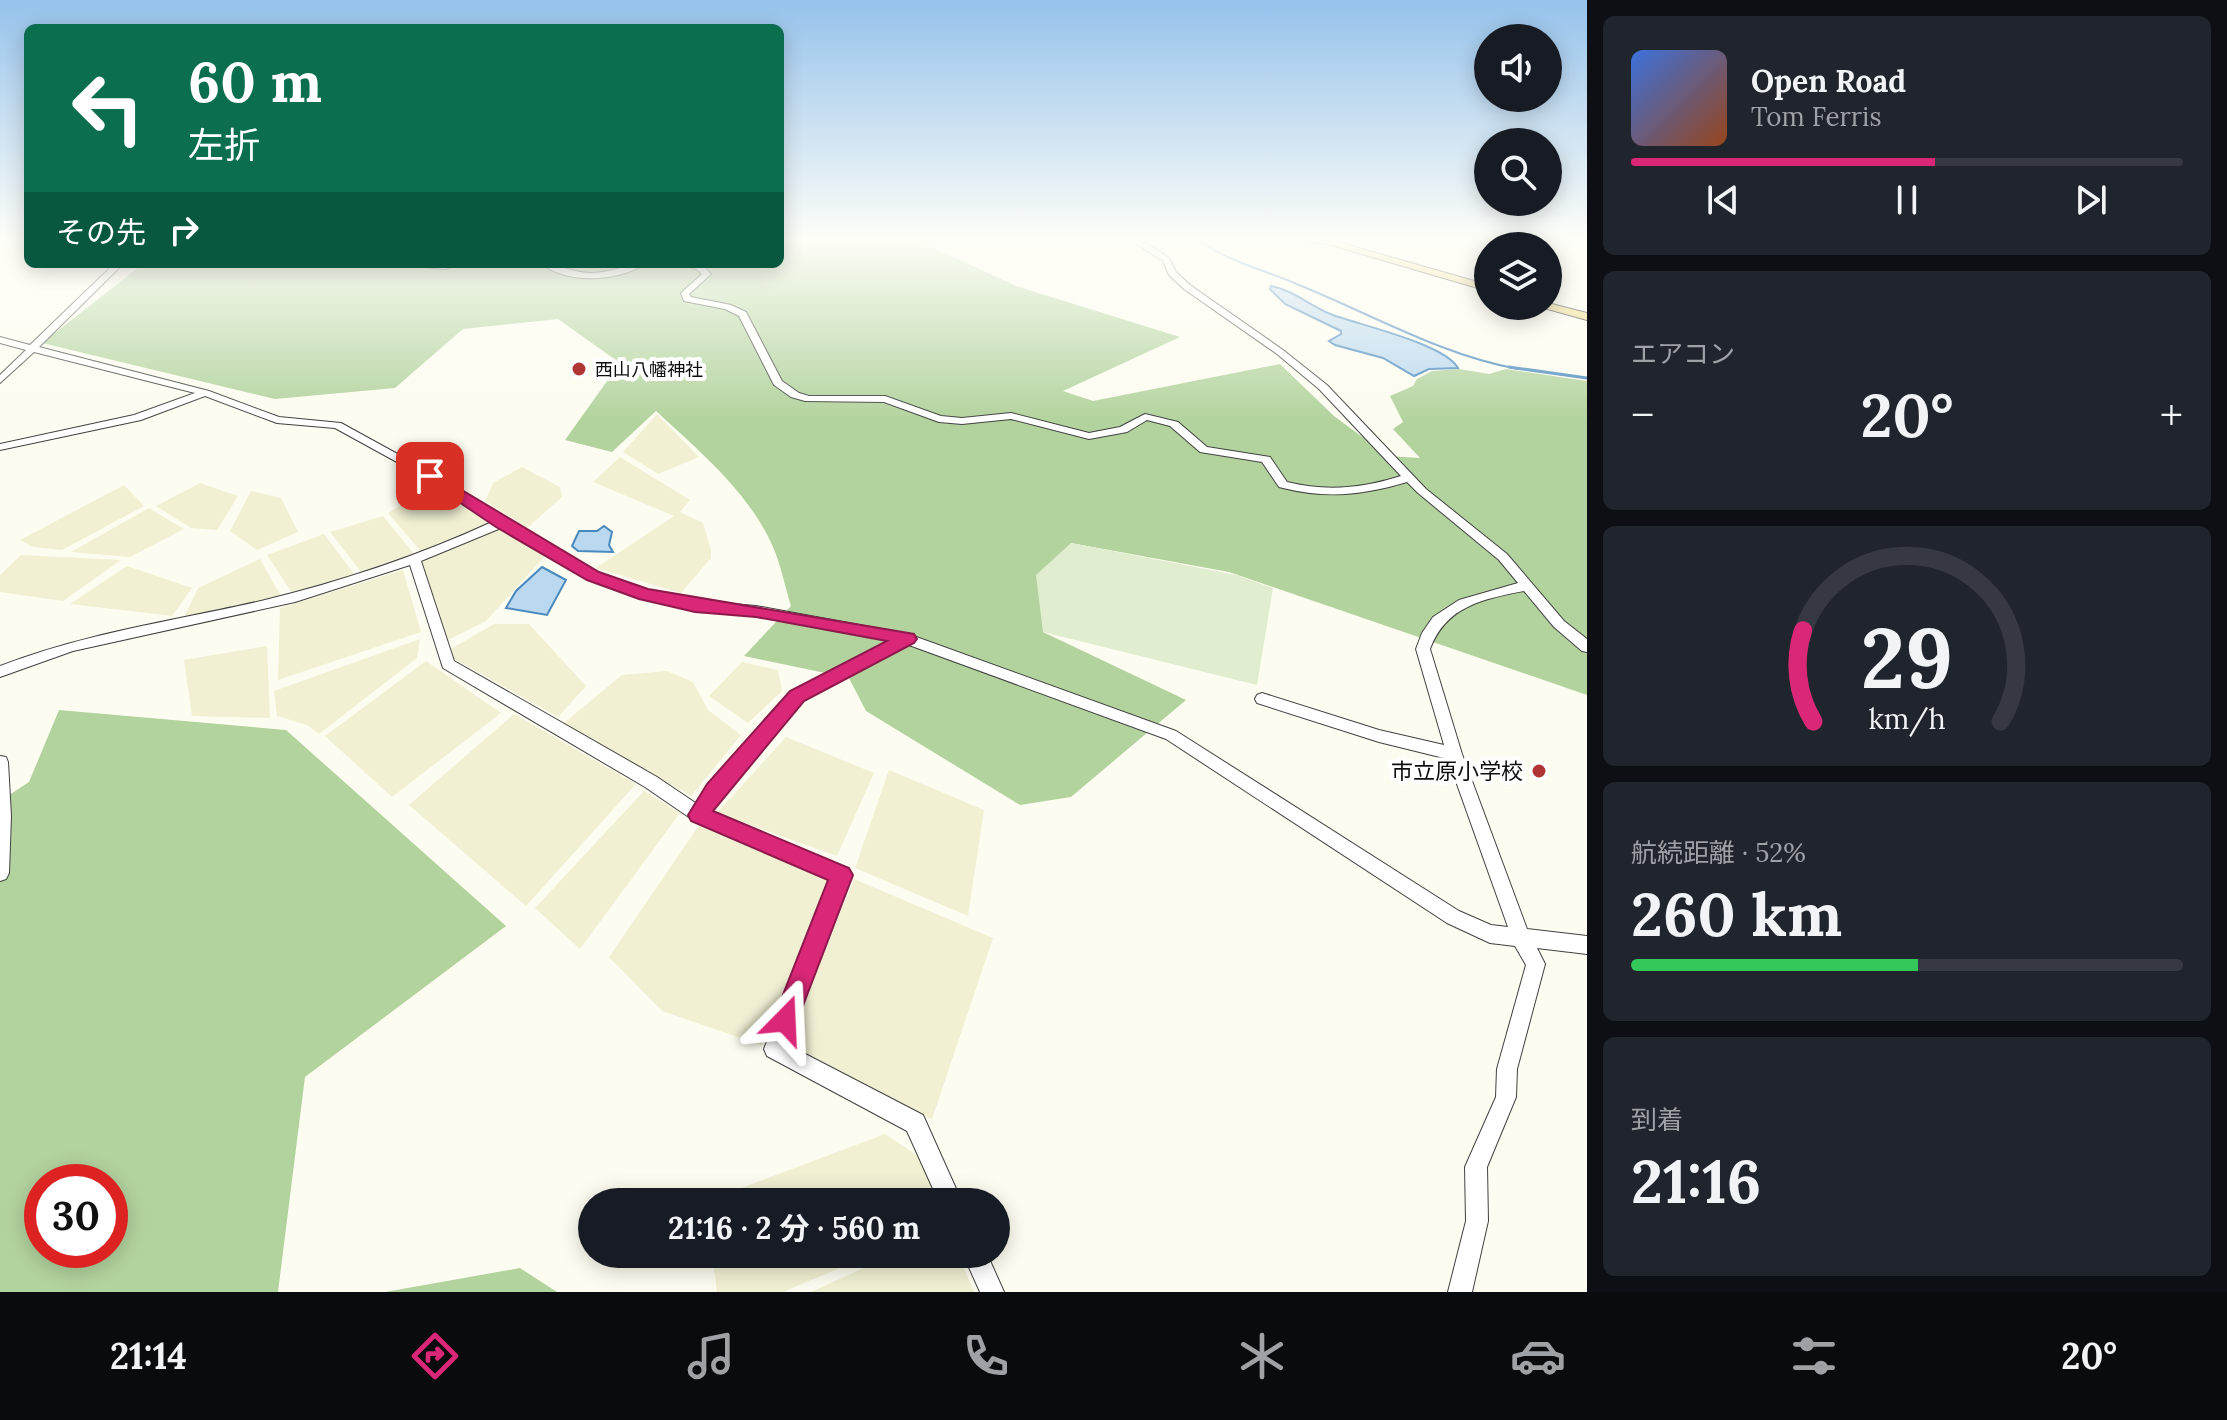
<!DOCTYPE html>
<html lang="ja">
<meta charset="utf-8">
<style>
body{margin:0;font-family:Lora,"Noto Sans JP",serif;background:#20242c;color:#f1f3f6;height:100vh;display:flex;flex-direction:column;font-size:30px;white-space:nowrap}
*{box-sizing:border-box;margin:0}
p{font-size:26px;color:#9ea1a6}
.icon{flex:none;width:44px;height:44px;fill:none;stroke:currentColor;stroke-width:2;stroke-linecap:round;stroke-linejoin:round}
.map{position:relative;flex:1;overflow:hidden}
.sheet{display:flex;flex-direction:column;gap:16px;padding:16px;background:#0d0f14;width:640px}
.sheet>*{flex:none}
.guide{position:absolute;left:24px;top:24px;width:760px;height:244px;border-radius:12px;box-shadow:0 4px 20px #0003;background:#0b6e4f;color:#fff;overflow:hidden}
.fabs{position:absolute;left:1474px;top:24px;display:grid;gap:16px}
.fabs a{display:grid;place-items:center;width:88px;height:88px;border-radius:50%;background:#171b24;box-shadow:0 4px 20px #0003;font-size:40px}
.speed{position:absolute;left:24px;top:1164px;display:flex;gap:16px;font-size:40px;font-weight:700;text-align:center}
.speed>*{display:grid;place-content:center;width:104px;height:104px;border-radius:50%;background:#171b24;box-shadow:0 4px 20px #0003;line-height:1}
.speed .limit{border:12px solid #d22;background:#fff;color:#111}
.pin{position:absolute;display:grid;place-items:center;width:68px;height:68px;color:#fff;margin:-34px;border-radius:16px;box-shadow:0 4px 12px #0006}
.me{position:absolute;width:88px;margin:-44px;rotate:21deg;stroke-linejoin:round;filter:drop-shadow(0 0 6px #0008)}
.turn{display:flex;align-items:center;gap:28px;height:168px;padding:0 32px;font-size:36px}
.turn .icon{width:104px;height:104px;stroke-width:2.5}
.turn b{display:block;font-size:56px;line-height:68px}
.then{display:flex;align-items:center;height:76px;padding:0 32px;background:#0003;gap:16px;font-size:30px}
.big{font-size:60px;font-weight:700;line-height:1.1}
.sheet .card{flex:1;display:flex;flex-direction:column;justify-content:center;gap:12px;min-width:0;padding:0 28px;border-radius:12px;background:#20242c}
.sheet .dial{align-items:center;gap:0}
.dial svg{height:208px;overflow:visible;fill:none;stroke:#363941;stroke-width:7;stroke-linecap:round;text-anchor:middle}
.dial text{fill:#f1f3f6;stroke:none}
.song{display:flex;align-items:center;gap:24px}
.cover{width:96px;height:96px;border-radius:12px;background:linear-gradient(135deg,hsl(220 70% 55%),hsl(20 70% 35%))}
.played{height:8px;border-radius:4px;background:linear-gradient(90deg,#db2777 55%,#363941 55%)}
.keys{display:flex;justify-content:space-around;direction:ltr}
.heat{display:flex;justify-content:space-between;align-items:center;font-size:44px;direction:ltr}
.charge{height:12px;border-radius:6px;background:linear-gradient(90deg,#34c759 52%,#363941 0)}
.trip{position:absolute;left:578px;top:1188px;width:432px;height:80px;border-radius:40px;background:#171b24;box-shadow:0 4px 20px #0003;font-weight:700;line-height:80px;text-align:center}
.tabs{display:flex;height:128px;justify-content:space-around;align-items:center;background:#090b0e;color:#9ea1a6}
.tabs .icon{width:56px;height:56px}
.tabs .active{color:#db2777}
.tabs b{font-size:36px;color:#f1f3f6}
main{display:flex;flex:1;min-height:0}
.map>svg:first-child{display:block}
.farmland{fill:#f1f0d3}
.forest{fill:#b3d39e;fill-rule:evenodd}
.pitch{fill:#e0edce}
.water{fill:#bad8ef;stroke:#4989be;stroke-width:2}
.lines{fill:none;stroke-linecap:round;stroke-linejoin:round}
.stream-far1{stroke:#4989be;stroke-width:2}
.stream{stroke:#4989be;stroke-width:3}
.minor-casing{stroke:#414141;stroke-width:2}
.major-casing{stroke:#1f1f1f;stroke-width:2}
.minor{fill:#fff;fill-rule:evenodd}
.major{fill:#ead474;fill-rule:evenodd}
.route{fill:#db2777;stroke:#8e194d;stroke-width:2}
.poi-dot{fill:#af3635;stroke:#fff;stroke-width:3}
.labels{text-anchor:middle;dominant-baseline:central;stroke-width:8;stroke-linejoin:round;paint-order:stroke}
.far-poi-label{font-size:18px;fill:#0e0e0e;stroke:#fff;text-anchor:start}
.poi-label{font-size:22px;fill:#0e0e0e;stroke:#fff;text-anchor:end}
</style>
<main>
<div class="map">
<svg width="1587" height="1292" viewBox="0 0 1587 1292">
<rect width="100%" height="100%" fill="#fdfcf0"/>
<path class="farmland" d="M 657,414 L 699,457 L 658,474 L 623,452 Z
M 620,457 L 690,500 L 680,512 L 703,523 L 711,550 L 711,558 L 681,593 L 596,568 L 674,516 L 593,482 Z
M 522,467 L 560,487 L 562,497 L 527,528 L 485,501 L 493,483 Z
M 200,483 L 238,496 L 217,530 L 191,528 L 156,506 Z
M 124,485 L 144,506 L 62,550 L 33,547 L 20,540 Z
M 434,485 L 490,523 L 424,555 L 388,513 Z
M 251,491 L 281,498 L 298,532 L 257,550 L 230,531 Z
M 149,508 L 184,529 L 130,557 L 71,552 Z
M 383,516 L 415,555 L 362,573 L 330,532 Z
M 506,526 L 545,556 L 486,621 L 448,640 L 435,599 L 416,564 Z
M 324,534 L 357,578 L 295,597 L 267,555 Z
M 21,555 L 121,560 L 63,601 L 0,592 L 0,575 Z
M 260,559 L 283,600 L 182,622 L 198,588 Z
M 127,566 L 192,588 L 172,616 L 70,604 Z
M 403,570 L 421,632 L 278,680 L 280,608 Z
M 494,624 L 529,624 L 586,686 L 558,717 L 444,653 Z
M 420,639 L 417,658 L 319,734 L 307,725 L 277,716 L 274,691 Z
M 267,646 L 270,718 L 192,716 L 184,660 Z
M 426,661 L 501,713 L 392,797 L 325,736 Z
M 742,662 L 778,670 L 782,691 L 748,723 L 709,696 Z
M 667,671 L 693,682 L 708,710 L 741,735 L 691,796 L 564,723 L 622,675 Z
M 514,714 L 636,784 L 526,906 L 409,805 Z
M 786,737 L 874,773 L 837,856 L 717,813 Z
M 889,770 L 984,810 L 968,916 L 855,868 Z
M 644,791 L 680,813 L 580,949 L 535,908 Z
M 700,824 L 828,881 L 761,1045 L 662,1011 L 609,957 Z
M 854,879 L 993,938 L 932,1119 L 783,1054 Z
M 885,1134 L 930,1164 L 943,1202 L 704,1202 Z
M 712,1254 L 873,1254 L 783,1292 L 717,1292 Z
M 894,1254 L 958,1254 L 974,1292 L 811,1292 Z"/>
<path class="forest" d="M 780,240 L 917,240 L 1016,286 L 1180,337 L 1063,391 L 1093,401 L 1280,364 L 1334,416 L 1388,456 L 1420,458 L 1393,429 L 1403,422 L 1390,396 L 1413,386 L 1417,379 L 1432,371 L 1459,369 L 1489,374 L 1506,369 L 1587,381 L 1587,695 L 1229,572 L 1071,543 L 1043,632 L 1186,700 L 1071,797 L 1020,805 L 866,711 L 849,678 L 744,656 L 791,606 C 785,587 781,565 773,547 C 749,492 699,451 656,411 L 612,452 L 565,440 L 620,363 L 558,319 L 463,329 L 395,388 L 275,399 L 42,343 L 143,264 L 780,264 Z
M 59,710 L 286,730 L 506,926 L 305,1077 L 278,1292 L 0,1292 L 0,801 L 29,782 ZM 42,1182 L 110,1182 L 110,1250 L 42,1250 Z
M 520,1268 L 557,1292 L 385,1292 Z"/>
<path class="pitch" d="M 1071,543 L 1236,575 L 1273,588 L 1257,685 L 1043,632 L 1036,575 Z"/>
<path class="water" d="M 1271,286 C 1294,290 1311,307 1333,315 C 1360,325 1445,344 1458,368 L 1429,369 L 1414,376 L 1383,358 L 1335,345 L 1329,341 L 1341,334 L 1341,331 L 1285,304 L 1270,289 Z
M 604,526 L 612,532 L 609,545 L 613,552 L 578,551 L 572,546 L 579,531 L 597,531 Z
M 542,567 L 566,580 L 547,615 L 506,608 L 516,591 Z"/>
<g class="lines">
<path class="stream-far1" d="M 1198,240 C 1229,262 1265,270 1299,285 C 1371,314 1441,355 1518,369"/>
<path class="stream" d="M 1509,367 L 1587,378"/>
<g class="minor-casing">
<path id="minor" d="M 1131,240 L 1141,240 L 1169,258 L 1176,272 L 1190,285 L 1283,350 L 1327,385 L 1426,489 L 1507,554 L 1564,621 L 1587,639 L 1587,652 L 1582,651 L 1554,627 L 1524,591 C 1483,599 1446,606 1430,649 L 1462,754 L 1527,929 L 1587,936 L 1587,954 L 1537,948 L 1545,964 L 1517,1069 L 1516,1097 L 1487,1167 L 1488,1221 L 1472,1292 L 1448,1292 L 1466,1221 L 1465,1167 L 1496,1097 L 1497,1069 L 1526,965 L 1515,946 L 1490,943 L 1447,923 L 1166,739 L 909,645 L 802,700 L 720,795 L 710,812 L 847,869 L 850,875 L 786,1044 L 923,1115 L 962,1202 L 939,1202 L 907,1131 L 767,1056 L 764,1049 L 831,879 L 693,820 L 645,787 L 443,668 L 410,565 L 295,602 L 73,651 L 0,677 L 0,666 C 85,633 173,621 261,601 C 340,582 418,556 492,522 L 426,478 L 335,428 L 277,423 L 205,396 L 141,420 L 0,450 L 0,444 L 134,415 L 195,393 L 34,352 L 0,383 L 0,375 L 26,350 L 0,343 L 0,337 L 30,345 L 114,264 L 123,264 L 39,347 L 209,391 L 279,417 L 341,423 L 434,474 L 505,520 L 598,573 L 648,591 L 695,601 L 756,606 L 908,634 L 1176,731 L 1459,911 L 1491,925 L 1508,927 L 1448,759 L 1379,742 L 1257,703 L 1255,699 L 1257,695 L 1262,693 L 1379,730 L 1444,745 L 1416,649 L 1422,633 L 1433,617 L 1459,600 L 1518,583 L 1499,560 L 1418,493 L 1407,482 C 1364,495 1326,499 1283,488 L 1279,487 L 1262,462 L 1200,452 L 1170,426 L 1147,420 L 1127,432 L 1089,439 L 1011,419 L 962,424 L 939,422 L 884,402 L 805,401 L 791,397 L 774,385 L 739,316 L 725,309 L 684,301 L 681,293 L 702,274 L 696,269 L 681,264 L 702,265 L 711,274 L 689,294 L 691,297 L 731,305 L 746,312 L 782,381 L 799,393 L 809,396 L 885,396 L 941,416 L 962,418 L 1011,413 L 1089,433 L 1120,427 L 1145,414 L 1178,422 L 1207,447 L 1270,457 L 1287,482 C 1327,492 1363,488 1401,476 L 1319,389 L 1277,354 L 1184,289 L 1169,275 L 1163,261 ZM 501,528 L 588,579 L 640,598 L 695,611 L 756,616 L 892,641 L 792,692 L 708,785 L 697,804 L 657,777 L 454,661 L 421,561 Z
M 1289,240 L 1330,240 L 1331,242 L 1327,244 Z
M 409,264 L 460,264 L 445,269 L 413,266 Z
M 542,264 C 560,264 575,274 594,273 C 612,272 628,264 646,264 C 617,281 570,285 542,264 Z
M 0,756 L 6,757 L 8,762 L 11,816 L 9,873 L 6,879 L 0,881 Z
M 963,1254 L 987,1254 L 1004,1292 L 980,1292 Z"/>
</g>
<g class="major-casing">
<path id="major" d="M 1314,240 L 1331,240 L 1488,285 L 1488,291 Z
M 1548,303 L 1587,313 L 1587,320 L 1544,308 L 1542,306 L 1548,306 Z"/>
</g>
<use href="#minor" class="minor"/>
<use href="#major" class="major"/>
</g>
<linearGradient id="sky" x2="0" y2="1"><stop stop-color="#95c2eb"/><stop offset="0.57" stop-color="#fefef8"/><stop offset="1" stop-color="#fefef8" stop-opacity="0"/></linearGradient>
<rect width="1587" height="421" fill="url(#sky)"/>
<path class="route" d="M 430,471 L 599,572 L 648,589 L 914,634 L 917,639 L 914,643 L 804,701 L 713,811 L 849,868 L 853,875 L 794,1029 L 785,1033 L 776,1029 L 773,1020 L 828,880 L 691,821 L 688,815 L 707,784 L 790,691 L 887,641 L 756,617 L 695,612 L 639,599 L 587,580 L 496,527 L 425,479 L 425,473 Z"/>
<g class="poi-dot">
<circle cx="579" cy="369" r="8"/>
<circle cx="1539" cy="771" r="8"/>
</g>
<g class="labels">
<g class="far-poi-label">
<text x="595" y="369">西山八幡神社</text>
</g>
<g class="poi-label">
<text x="1523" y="771">市立原小学校</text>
</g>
</g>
</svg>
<div class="fabs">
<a><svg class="icon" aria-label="sound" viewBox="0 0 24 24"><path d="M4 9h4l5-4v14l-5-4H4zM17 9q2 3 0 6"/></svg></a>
<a><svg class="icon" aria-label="search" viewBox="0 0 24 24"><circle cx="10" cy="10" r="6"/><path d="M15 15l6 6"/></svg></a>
<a><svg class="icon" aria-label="layers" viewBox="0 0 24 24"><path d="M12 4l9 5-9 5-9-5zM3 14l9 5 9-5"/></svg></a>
</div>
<div class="speed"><div class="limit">30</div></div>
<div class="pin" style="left:430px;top:476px;background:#d93025"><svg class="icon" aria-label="arrive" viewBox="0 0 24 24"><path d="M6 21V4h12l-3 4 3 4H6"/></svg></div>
<svg class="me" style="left:785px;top:1020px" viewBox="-20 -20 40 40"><path d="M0-17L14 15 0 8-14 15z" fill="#db2777" stroke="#fff" stroke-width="4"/></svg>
<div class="trip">21:16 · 2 分 · 560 m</div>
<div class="guide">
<div class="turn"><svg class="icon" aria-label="left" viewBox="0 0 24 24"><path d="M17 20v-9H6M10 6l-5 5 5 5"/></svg><div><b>60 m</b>左折</div></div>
<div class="then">その先<svg class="icon" aria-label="right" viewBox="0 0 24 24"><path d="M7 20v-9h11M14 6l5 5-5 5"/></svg></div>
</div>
</div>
<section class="sheet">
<div class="card">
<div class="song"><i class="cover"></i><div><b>Open Road</b><p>Tom Ferris</p></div></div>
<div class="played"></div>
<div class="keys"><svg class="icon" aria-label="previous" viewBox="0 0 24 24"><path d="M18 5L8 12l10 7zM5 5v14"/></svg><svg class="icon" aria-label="pause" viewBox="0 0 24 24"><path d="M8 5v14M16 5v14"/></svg><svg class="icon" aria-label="next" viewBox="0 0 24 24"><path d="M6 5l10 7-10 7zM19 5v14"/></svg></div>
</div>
<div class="card"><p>エアコン</p>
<div class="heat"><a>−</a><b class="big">20°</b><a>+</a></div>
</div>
<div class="card dial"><svg viewBox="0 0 100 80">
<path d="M14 69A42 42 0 1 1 86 69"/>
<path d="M14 69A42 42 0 0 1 10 34" stroke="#db2777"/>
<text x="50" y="56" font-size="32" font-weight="700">29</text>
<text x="50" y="72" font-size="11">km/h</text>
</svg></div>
<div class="card"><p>航続距離 · 52%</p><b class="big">260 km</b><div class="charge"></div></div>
<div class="card"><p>到着</p><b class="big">21:16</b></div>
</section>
</main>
<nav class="tabs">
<b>21:14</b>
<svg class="icon active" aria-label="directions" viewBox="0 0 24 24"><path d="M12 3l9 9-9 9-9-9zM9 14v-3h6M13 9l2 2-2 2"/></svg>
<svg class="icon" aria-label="music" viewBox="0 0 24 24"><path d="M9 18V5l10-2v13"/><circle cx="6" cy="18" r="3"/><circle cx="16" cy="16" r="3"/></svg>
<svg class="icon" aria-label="phone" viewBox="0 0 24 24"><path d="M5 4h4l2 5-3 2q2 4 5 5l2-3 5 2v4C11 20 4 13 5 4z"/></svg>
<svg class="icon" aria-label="climate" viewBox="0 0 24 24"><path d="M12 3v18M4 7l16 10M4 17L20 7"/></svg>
<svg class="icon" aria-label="car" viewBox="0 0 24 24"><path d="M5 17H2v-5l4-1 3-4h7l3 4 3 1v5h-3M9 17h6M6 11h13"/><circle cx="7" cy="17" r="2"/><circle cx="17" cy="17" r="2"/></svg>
<svg class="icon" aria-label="filters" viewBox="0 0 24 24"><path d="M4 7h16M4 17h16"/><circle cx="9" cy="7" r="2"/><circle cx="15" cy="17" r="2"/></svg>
<b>20°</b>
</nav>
